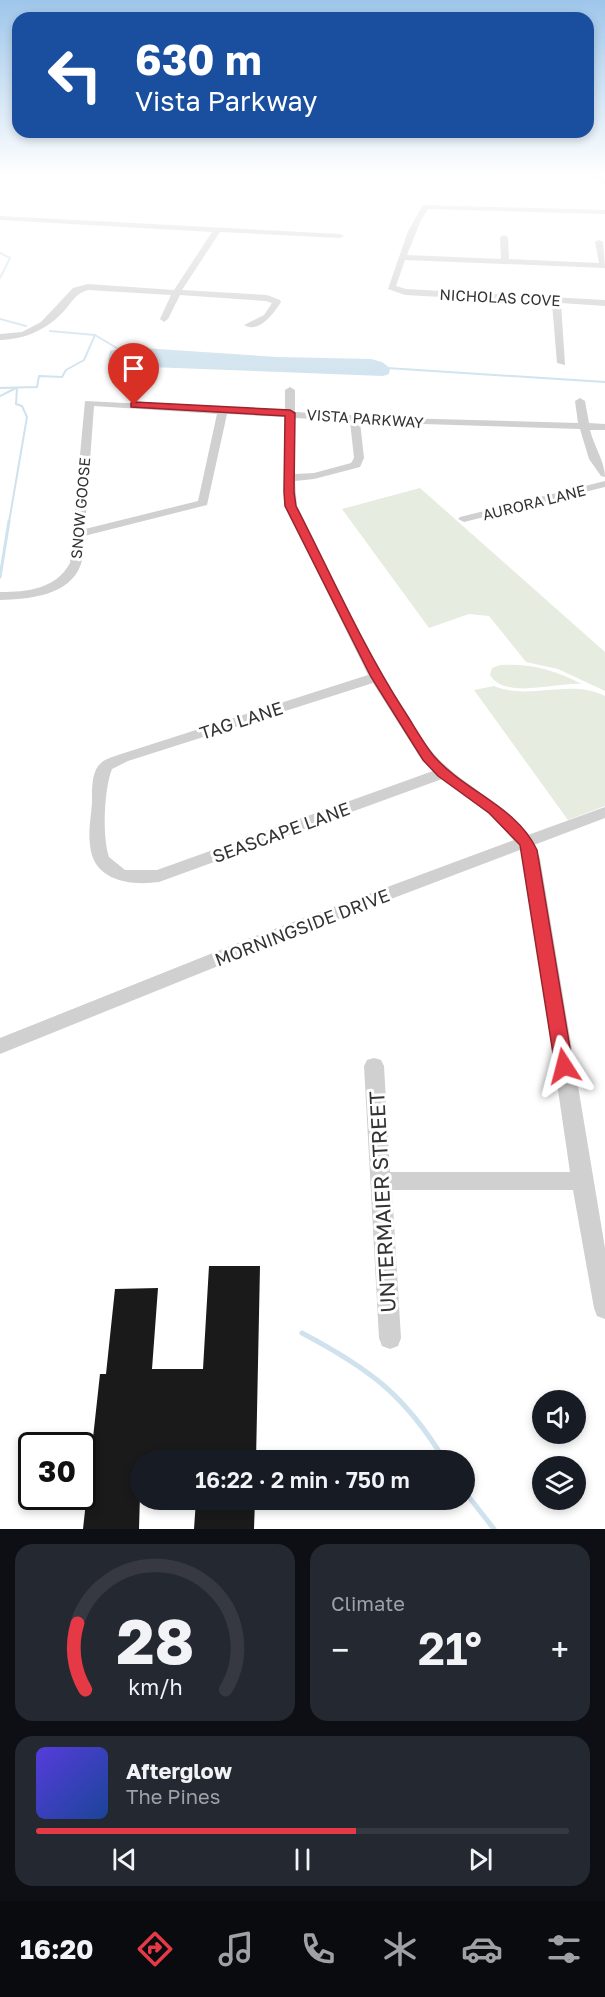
<!DOCTYPE html>
<meta charset="utf-8">
<style>
body{margin:0;font-family:"Golos Text",sans-serif;background:#242831;color:#f1f3f6;height:100vh;display:flex;flex-direction:column;font-size:22px;white-space:nowrap}
*{box-sizing:border-box;margin:0}
p{font-size:20px;color:#9ea1a6}
.icon{flex:none;width:33px;height:33px;fill:none;stroke:currentColor;stroke-width:2;stroke-linecap:round;stroke-linejoin:round}
.map{position:relative;height:1529px;overflow:hidden}
.sheet{display:flex;flex-direction:column;gap:15px;padding:15px;background:#0d0f14;flex:1}
.sheet>*{flex:none}
.banner{position:absolute;left:12px;top:12px;width:582px;height:126px;border-radius:18px;box-shadow:0 3px 9px #0003;background:#1a4fa0;color:#fff;overflow:hidden}
.buttons{position:absolute;left:532px;top:1390px;display:grid;gap:12px}
.buttons a{display:grid;place-items:center;width:54px;height:54px;border-radius:50%;background:#171b24;box-shadow:0 3px 9px #0003;font-size:30px}
.speed{position:absolute;left:18px;top:1432px;display:flex;gap:12px;font-size:30px;font-weight:700;text-align:center}
.speed>*{display:grid;place-content:center;width:78px;height:78px;border-radius:50%;background:#171b24;box-shadow:0 3px 9px #0003;line-height:1}
.speed .limit{border:3px solid #111;border-radius:9px;background:#fff;color:#111}
.pin{position:absolute;display:grid;place-items:center;width:51px;height:51px;color:#fff;margin:-62px -26px;border-radius:50% 50% 50% 0;rotate:-45deg;box-shadow:0 0 6px #0007}
.pin .icon{rotate:45deg}
.me{position:absolute;width:66px;margin:-33px;rotate:351deg;stroke-linejoin:round;filter:drop-shadow(0 0 4px #0008)}
.turn{display:flex;align-items:center;gap:21px;height:126px;padding:0 24px;font-size:27px}
.turn .icon{width:78px;height:78px;stroke-width:2.5}
.turn b{display:block;font-size:42px;line-height:51px}
.big{font-size:45px;font-weight:600;line-height:1.1}
.sheet .widget{flex:1;display:flex;flex-direction:column;justify-content:center;gap:9px;min-width:0;padding:0 21px;border-radius:18px;background:#242831}
.sheet .dial{align-items:center;gap:0}
.dial svg{height:156px;overflow:visible;fill:none;stroke:#363941;stroke-width:7;stroke-linecap:round;text-anchor:middle}
.dial text{fill:#f1f3f6;stroke:none}
.song{display:flex;align-items:center;gap:18px}
.cover{width:72px;height:72px;border-radius:9px;background:linear-gradient(135deg,hsl(250 70% 55%),hsl(220 70% 35%))}
.played{height:6px;border-radius:3px;background:linear-gradient(90deg,#e63946 60%,#363941 60%)}
.keys{display:flex;justify-content:space-around;direction:ltr}
.heat{display:flex;justify-content:space-between;align-items:center;font-size:33px;direction:ltr}
.sheet .tiles{flex:1;display:grid;gap:15px;grid-template-columns:1fr 1fr}
.widget:last-child{grid-column:span 2}
.trip{position:absolute;left:130px;top:1450px;width:345px;height:60px;border-radius:30px;background:#171b24;box-shadow:0 3px 9px #0003;font-weight:600;line-height:60px;text-align:center}
.menu{display:flex;height:96px;justify-content:space-around;align-items:center;background:#090b0e;color:#9ea1a6}
.menu .icon{width:42px;height:42px}
.menu .current{color:#e63946}
.menu b{font-size:27px;color:#f1f3f6}
.map>svg:first-child{display:block}
.green{fill:#e6ecdf}
.water{fill:#cfe2ee}
.lines{fill:none;stroke-linecap:round;stroke-linejoin:round}
.stream-far2{stroke:#cfe2ee;stroke-width:2}
.stream-far1{stroke:#cfe2ee;stroke-width:3}
.stream{stroke:#cfe2ee;stroke-width:5}
.building{fill:#1a1a1a}
.minor{fill:#d0d0d0;fill-rule:evenodd}
.route{fill:#e63946;stroke:#96252e;stroke-width:1.5}
.labels{text-anchor:middle;dominant-baseline:central;stroke-width:6;stroke-linejoin:round;paint-order:stroke}
.far-street-label{font-size:15px;fill:#333;stroke:#fff}
.street-label{font-size:18px;fill:#333;stroke:#fff}
.near-street-label{font-size:21px;fill:#333;stroke:#fff}
</style>
<div class="map">
<svg width="605" height="1529" viewBox="0 0 605 1529">
<rect width="100%" height="100%" fill="#fff"/>
<path class="green" d="M 420,488 L 605,652 L 605,691 L 558,669 L 526,662 L 489,616 L 469,614 L 429,628 L 342,509 Z
M 500,665 C 530,663 555,670 582,684 C 557,682 505,700 490,675 L 492,668 Z
M 494,686 C 531,701 569,678 605,696 L 605,806 L 568,820 L 474,690 Z"/>
<path class="water" d="M 128,347 L 278,357 L 371,359 L 382,362 L 390,368 L 389,374 L 383,376 L 123,366 L 108,361 L 110,351 Z"/>
<g class="lines">
<path class="stream-far2" d="M 0,253 L 10,258 L 0,278
M 0,319 L 26,326
M 95,335 L 120,350
M 387,368 L 605,382
M 0,388 L 37,387 L 39,376 L 62,377 L 66,370 L 84,360 L 95,335 L 50,331
M 0,396 L 16,388
M 9,522 L 27,417 L 22,406 L 16,404 L 17,388"/>
<path class="stream-far1" d="M 0,577 L 9,521"/>
<path class="stream" d="M 302,1333 C 370,1369 405,1395 445,1461
M 465,1492 L 494,1529"/>
</g>
<path class="building" d="M 209,1266 L 260,1266 L 256,1461 L 141,1461 L 139,1529 L 83,1529 L 100,1374 L 106,1374 L 115,1289 L 158,1288 L 152,1369 L 203,1369 Z
M 196,1500 L 255,1500 L 254,1529 L 194,1529 Z"/>
<g class="lines">
<path class="minor" d="M 588,174 L 596,174 L 605,180 L 605,185 Z
M 423,205 L 605,210 L 605,214 L 428,209 L 421,220 L 407,255 L 501,259 L 500,237 L 504,235 L 508,237 L 509,259 L 599,263 L 595,242 L 599,240 L 603,242 L 605,268 L 405,260 L 396,286 L 406,289 L 605,300 L 605,306 L 561,303 L 565,365 L 557,363 L 552,303 L 405,295 L 388,289 L 408,231 Z
M 0,216 L 340,234 L 344,236 L 340,238 L 220,232 L 182,290 L 267,295 L 280,300 L 281,302 C 274,313 259,334 244,325 L 264,315 L 272,303 L 266,301 L 180,295 L 168,319 L 164,322 L 160,319 L 171,295 L 88,290 C 76,293 72,302 64,311 C 46,330 26,339 0,340 L 0,334 L 22,332 L 41,322 L 73,288 L 88,284 L 174,290 L 212,232 L 0,220 Z
M 290,387 L 295,390 L 295,412 L 398,418 L 578,423 L 575,401 L 580,398 L 585,401 L 589,423 L 605,424 L 605,430 L 590,430 C 594,446 605,462 605,477 L 601,476 L 589,459 L 580,429 L 360,422 L 364,458 L 360,467 L 314,479 L 295,481 L 297,506 C 337,585 373,678 428,747 C 456,783 500,799 528,835 L 605,807 L 605,818 L 534,845 L 540,858 L 605,1248 L 605,1319 L 597,1316 L 594,1308 L 573,1190 L 392,1190 L 401,1338 L 398,1346 L 390,1349 L 382,1346 L 379,1338 L 364,1066 L 367,1060 L 374,1058 L 381,1060 L 384,1066 L 390,1172 L 570,1172 L 524,858 L 520,850 L 270,945 L 0,1054 L 0,1038 L 258,935 L 514,840 L 493,817 L 442,779 L 159,882 C 130,886 93,881 90,845 C 88,831 91,817 92,803 C 92,791 91,771 101,763 C 105,759 113,757 118,755 L 368,675 L 285,506 L 285,417 L 227,414 L 207,505 L 84,536 C 83,545 84,556 81,564 C 70,596 29,599 0,600 L 0,592 C 28,592 56,589 70,563 L 85,401 L 285,411 L 285,390 ZM 94,406 L 217,414 L 198,501 L 85,529 ZM 295,418 L 350,421 L 354,458 L 351,463 L 314,473 L 295,474 ZM 373,683 L 418,754 L 433,771 L 157,870 L 125,870 L 109,857 C 102,837 104,789 112,769 L 128,761 Z
M 605,481 L 605,487 L 464,522 L 458,519 L 460,517 Z"/>
</g>
<linearGradient id="sky" x2="0" y2="1"><stop stop-color="#9ec6ea"/><stop offset="0.45" stop-color="#fff"/><stop offset="1" stop-color="#fff" stop-opacity="0"/></linearGradient>
<rect width="605" height="388" fill="url(#sky)"/>
<path class="route" d="M 134,402 L 290,410 L 295,413 L 294,492 L 296,506 C 331,574 362,645 403,709 C 413,724 422,741 433,755 C 463,791 516,805 537,850 L 573,1066 L 570,1071 L 564,1073 L 558,1071 L 555,1066 L 520,845 L 489,813 L 438,776 L 423,760 L 371,677 L 285,506 L 284,492 L 285,416 L 131,407 L 131,403 Z"/>
<g class="labels">
<g class="far-street-label">
<text transform="translate(500 297) rotate(3)">NICHOLAS COVE</text>
<text transform="translate(365 418) rotate(4)">VISTA PARKWAY</text>
<text transform="translate(534 502) rotate(-14)">AURORA LANE</text>
<text transform="translate(80 508) rotate(-85)">SNOW GOOSE</text>
</g>
<g class="street-label">
<text transform="translate(241 720) rotate(-18)">TAG LANE</text>
<text transform="translate(281 832) rotate(-20)">SEASCAPE LANE</text>
<text transform="translate(302 927) rotate(-21)">MORNINGSIDE DRIVE</text>
</g>
<g class="near-street-label">
<text transform="translate(382 1202) rotate(-93)">UNTERMAIER STREET</text>
</g>
</g>
</svg>
<div class="buttons">
<a><svg class="icon" aria-label="sound" viewBox="0 0 24 24"><path d="M4 9h4l5-4v14l-5-4H4zM17 9q2 3 0 6"/></svg></a>
<a><svg class="icon" aria-label="layers" viewBox="0 0 24 24"><path d="M12 4l9 5-9 5-9-5zM3 14l9 5 9-5"/></svg></a>
</div>
<div class="speed"><div class="limit">30</div></div>
<div class="pin" style="left:134px;top:405px;background:#d93025"><svg class="icon" aria-label="arrive" viewBox="0 0 24 24"><path d="M6 21V4h12l-3 4 3 4H6"/></svg></div>
<svg class="me" style="left:564px;top:1066px" viewBox="-20 -20 40 40"><path d="M0-17L14 15 0 8-14 15z" fill="#e63946" stroke="#fff" stroke-width="4"/></svg>
<div class="trip">16:22 · 2 min · 750 m</div>
<div class="banner">
<div class="turn"><svg class="icon" aria-label="left" viewBox="0 0 24 24"><path d="M17 20v-9H6M10 6l-5 5 5 5"/></svg><div><b>630 m</b>Vista Parkway</div></div>
</div>
</div>
<section class="sheet">
<div class="tiles">
<div class="widget dial"><svg viewBox="0 0 100 80">
<path d="M14 69A42 42 0 1 1 86 69"/>
<path d="M14 69A42 42 0 0 1 10 35" stroke="#e63946"/>
<text x="50" y="56" font-size="32" font-weight="700">28</text>
<text x="50" y="72" font-size="11">km/h</text>
</svg></div>
<div class="widget"><p>Climate</p>
<div class="heat"><a>−</a><b class="big">21°</b><a>+</a></div>
</div>
<div class="widget">
<div class="song"><i class="cover"></i><div><b>Afterglow</b><p>The Pines</p></div></div>
<div class="played"></div>
<div class="keys"><svg class="icon" aria-label="previous" viewBox="0 0 24 24"><path d="M18 5L8 12l10 7zM5 5v14"/></svg><svg class="icon" aria-label="pause" viewBox="0 0 24 24"><path d="M8 5v14M16 5v14"/></svg><svg class="icon" aria-label="next" viewBox="0 0 24 24"><path d="M6 5l10 7-10 7zM19 5v14"/></svg></div>
</div>
</div>
</section>
<nav class="menu">
<b>16:20</b>
<svg class="icon current" aria-label="directions" viewBox="0 0 24 24"><path d="M12 3l9 9-9 9-9-9zM9 14v-3h6M13 9l2 2-2 2"/></svg>
<svg class="icon" aria-label="music" viewBox="0 0 24 24"><path d="M9 18V5l10-2v13"/><circle cx="6" cy="18" r="3"/><circle cx="16" cy="16" r="3"/></svg>
<svg class="icon" aria-label="phone" viewBox="0 0 24 24"><path d="M5 4h4l2 5-3 2q2 4 5 5l2-3 5 2v4C11 20 4 13 5 4z"/></svg>
<svg class="icon" aria-label="climate" viewBox="0 0 24 24"><path d="M12 3v18M4 7l16 10M4 17L20 7"/></svg>
<svg class="icon" aria-label="car" viewBox="0 0 24 24"><path d="M5 17H2v-5l4-1 3-4h7l3 4 3 1v5h-3M9 17h6M6 11h13"/><circle cx="7" cy="17" r="2"/><circle cx="17" cy="17" r="2"/></svg>
<svg class="icon" aria-label="filters" viewBox="0 0 24 24"><path d="M4 7h16M4 17h16"/><circle cx="9" cy="7" r="2"/><circle cx="15" cy="17" r="2"/></svg>
</nav>
